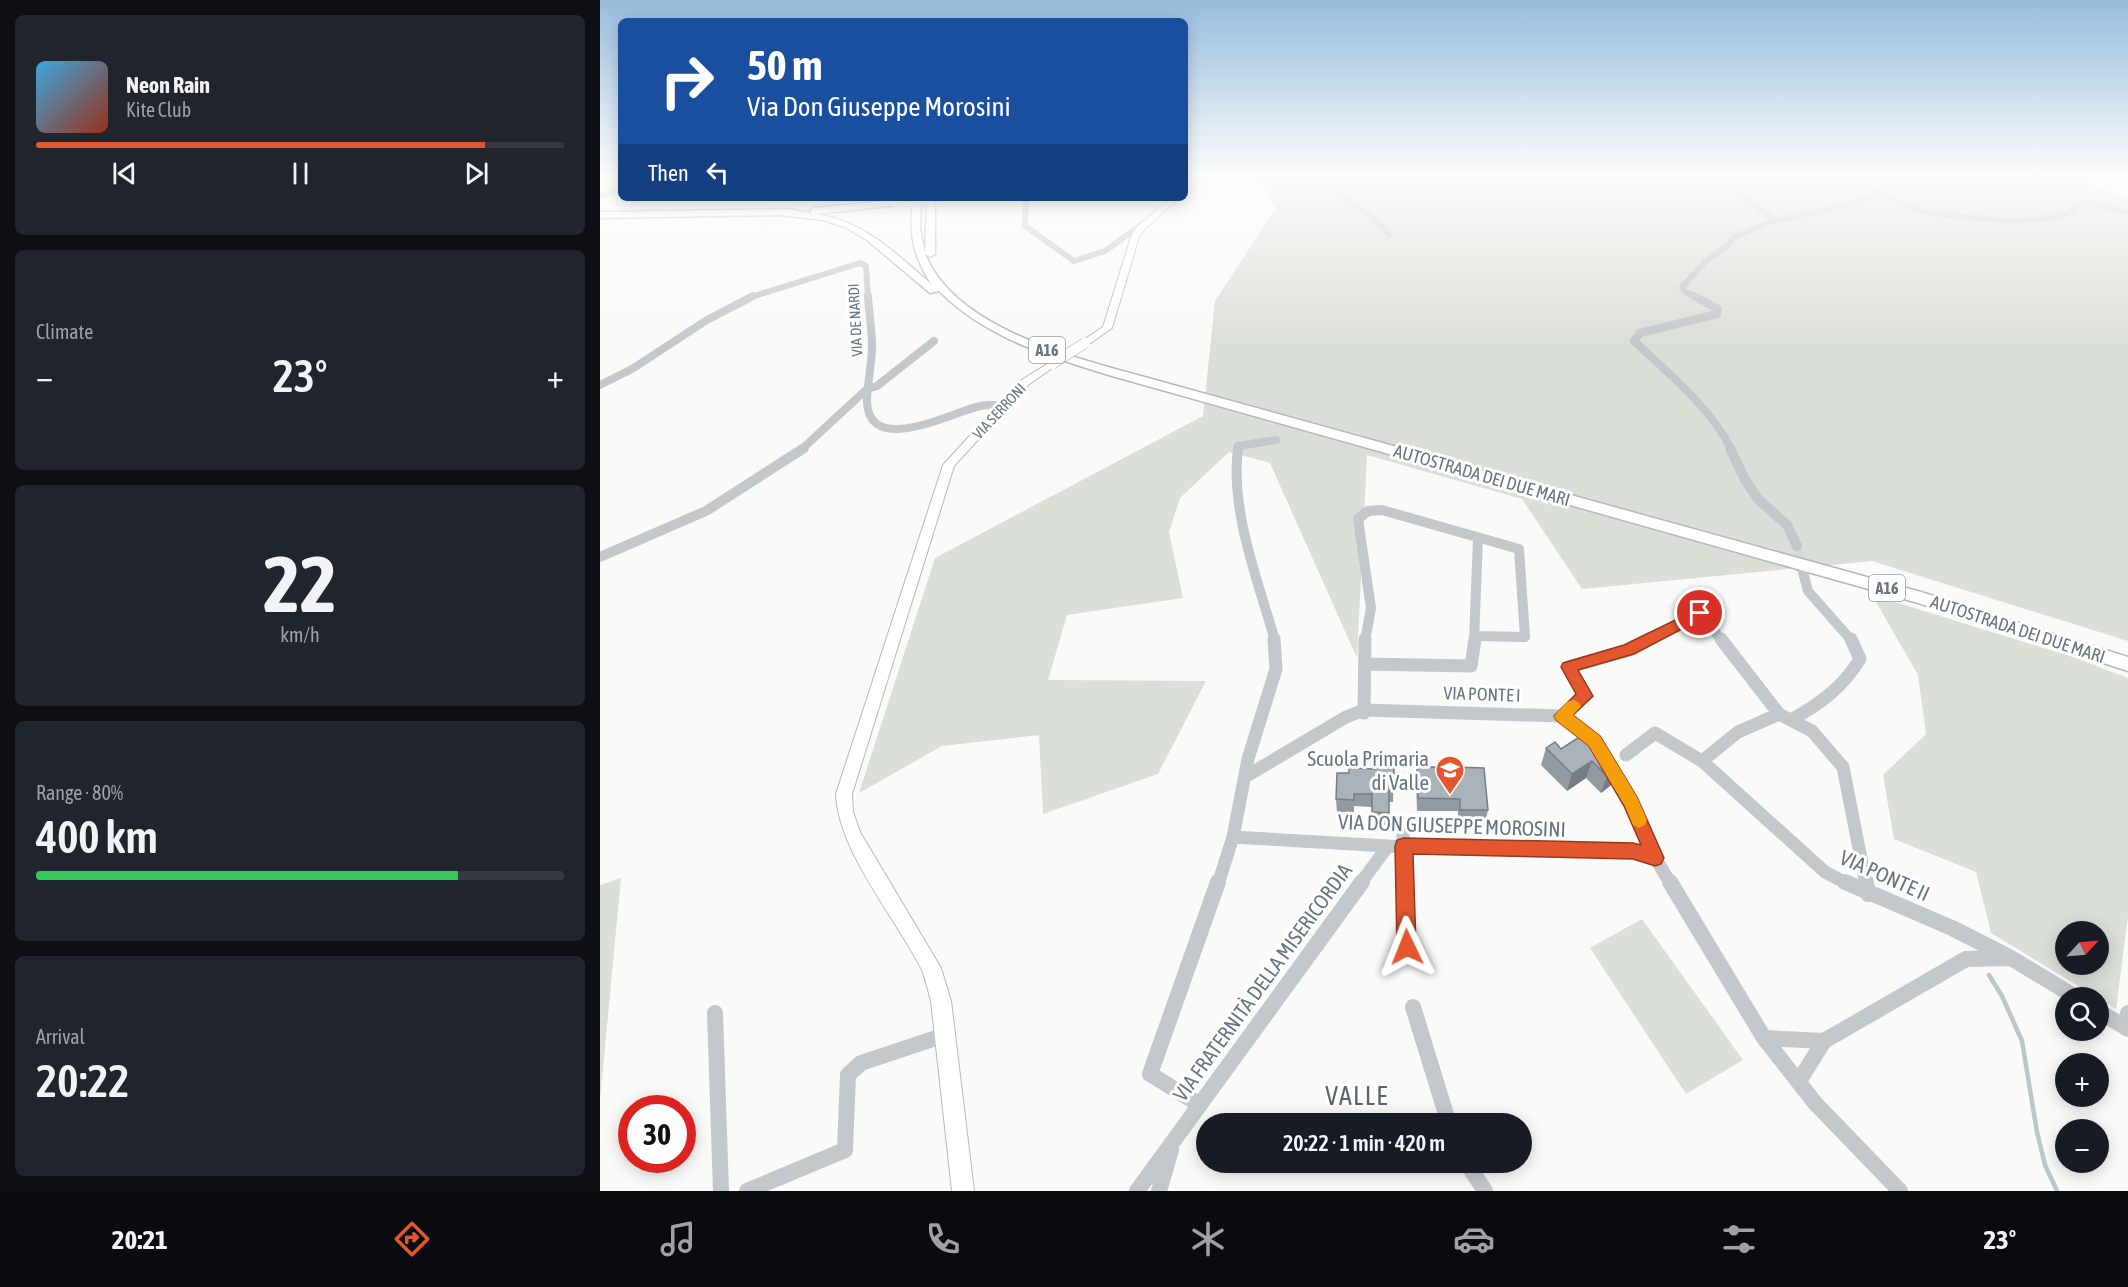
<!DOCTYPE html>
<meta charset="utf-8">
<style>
body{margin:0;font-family:"Asap Condensed",sans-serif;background:#20242c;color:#f1f3f6;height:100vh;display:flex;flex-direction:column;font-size:22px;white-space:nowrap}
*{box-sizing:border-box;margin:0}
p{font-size:20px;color:#9ea1a6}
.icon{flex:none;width:33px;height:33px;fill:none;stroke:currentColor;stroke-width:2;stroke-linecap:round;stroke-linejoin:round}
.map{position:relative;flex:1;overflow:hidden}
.panel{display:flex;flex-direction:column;gap:15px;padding:15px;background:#0d0f14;width:600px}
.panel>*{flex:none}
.top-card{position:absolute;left:18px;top:18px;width:570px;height:183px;border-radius:9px;box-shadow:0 3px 15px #0003;background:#1a4fa0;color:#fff;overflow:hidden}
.needle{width:39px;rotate:64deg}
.tools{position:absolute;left:1455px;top:921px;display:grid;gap:12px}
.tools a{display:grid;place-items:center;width:54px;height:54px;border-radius:50%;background:#171b24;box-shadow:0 3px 15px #0003;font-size:30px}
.speed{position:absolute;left:18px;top:1095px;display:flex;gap:12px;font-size:30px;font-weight:700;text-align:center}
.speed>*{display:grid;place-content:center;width:78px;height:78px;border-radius:50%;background:#171b24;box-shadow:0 3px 15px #0003;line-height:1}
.speed .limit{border:9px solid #d22;background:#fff;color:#111}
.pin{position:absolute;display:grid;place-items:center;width:51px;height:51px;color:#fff;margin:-26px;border:3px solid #fff;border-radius:50%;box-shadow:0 2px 6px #0007}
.me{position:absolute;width:66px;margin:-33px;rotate:358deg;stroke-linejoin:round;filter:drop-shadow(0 0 4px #0008)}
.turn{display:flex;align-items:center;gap:21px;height:126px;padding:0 30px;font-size:27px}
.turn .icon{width:78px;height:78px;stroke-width:2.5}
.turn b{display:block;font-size:42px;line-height:51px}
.then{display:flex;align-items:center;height:57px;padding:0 30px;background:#0003;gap:12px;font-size:22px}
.big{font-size:45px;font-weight:600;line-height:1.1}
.panel .card{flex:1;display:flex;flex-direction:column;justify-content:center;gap:9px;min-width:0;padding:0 21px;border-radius:9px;background:#20242c}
.panel .dial{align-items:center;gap:0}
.dial b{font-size:78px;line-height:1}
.song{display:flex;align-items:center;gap:18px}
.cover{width:72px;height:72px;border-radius:9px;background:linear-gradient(135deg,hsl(200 70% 55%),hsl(10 70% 35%))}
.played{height:6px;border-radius:3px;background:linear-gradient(90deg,#e4572e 85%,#363941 85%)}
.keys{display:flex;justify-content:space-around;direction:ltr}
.heat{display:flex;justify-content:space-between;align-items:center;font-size:33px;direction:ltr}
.charge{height:9px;border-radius:4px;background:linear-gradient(90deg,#34c759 80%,#363941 0)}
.trip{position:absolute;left:596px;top:1113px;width:336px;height:60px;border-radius:30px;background:#171b24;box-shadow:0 3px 15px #0003;font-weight:600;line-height:60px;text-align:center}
.tab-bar{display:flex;height:96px;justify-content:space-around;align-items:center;background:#090b0e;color:#9ea1a6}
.tab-bar .icon{width:42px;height:42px}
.tab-bar .active{color:#e4572e}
.tab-bar b{font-size:27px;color:#f1f3f6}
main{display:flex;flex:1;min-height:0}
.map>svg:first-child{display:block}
.green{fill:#dadfd7;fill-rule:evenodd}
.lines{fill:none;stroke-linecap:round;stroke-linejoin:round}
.stream{stroke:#bbc7cb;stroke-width:4.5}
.minor-tunnel{stroke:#d5d9db;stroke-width:10;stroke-dasharray:10 5;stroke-linecap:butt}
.major-casing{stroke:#b5babe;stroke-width:2}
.highway-casing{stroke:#b4b9bd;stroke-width:3}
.minor-far4{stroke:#c3c8cc;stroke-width:6}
.minor-far3{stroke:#c3c8cc;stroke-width:8}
.minor-far2{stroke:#c3c8cc;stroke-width:10}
.minor-far1{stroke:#c3c8cc;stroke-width:13}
.minor{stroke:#c3c8cc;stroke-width:16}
.major{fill:#fff;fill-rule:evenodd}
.highway{fill:#fff;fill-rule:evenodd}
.major-bridge-casing{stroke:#b5babe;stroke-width:11;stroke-linecap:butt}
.highway-bridge-casing{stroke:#b4b9bd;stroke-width:11;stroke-linecap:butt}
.major-bridge{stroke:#fff;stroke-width:10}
.highway-bridge{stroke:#fff;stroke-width:10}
.wall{fill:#929a9f}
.shaded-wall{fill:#777d82}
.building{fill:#aab3b9;stroke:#777d82;stroke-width:1.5}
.route{fill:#e4572e;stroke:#94391e;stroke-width:1.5}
.slow{fill:#f59e0b}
.labels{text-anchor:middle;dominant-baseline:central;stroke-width:6;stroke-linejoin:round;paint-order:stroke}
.far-street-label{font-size:15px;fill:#657683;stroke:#fff}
.shield{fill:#fff;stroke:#939fa8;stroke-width:1.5}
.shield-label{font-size:16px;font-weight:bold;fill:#657683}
.street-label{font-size:18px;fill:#657683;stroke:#fff}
.near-poi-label{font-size:21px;fill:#657683;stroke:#fff;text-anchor:end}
.near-street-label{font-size:21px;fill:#657683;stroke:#fff}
.near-quarter-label{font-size:26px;letter-spacing:1.5px;fill:#57646e;stroke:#fff}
</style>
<main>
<section class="panel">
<div class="card">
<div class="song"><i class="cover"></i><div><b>Neon Rain</b><p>Kite Club</p></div></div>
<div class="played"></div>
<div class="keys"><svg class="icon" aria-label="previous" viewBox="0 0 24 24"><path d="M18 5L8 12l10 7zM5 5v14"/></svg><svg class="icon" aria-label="pause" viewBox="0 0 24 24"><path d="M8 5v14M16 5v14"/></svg><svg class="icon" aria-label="next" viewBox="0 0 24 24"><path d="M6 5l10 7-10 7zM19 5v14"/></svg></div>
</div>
<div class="card"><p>Climate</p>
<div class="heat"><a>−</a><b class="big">23°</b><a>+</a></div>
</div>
<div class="card dial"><b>22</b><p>km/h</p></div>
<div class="card"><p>Range · 80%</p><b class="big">400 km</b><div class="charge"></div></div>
<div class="card"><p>Arrival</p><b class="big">20:22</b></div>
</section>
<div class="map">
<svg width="1528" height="1191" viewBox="0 0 1528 1191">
<rect width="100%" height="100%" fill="#fafaf8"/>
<path class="green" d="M 657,177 L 1469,177 L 1528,198 L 1528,641 L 1272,561 L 982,589 L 922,499 L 767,455 L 757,658 L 670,463 L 629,452 L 580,498 L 569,532 L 583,598 L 467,615 L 448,680 L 606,681 L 558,774 L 443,814 L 439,735 L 342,746 L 259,793 L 335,558 L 603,416 L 615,301 L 676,208 Z
M 1272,595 L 1473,657 L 1528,678 L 1528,916 L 1516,1009 L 1391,933 L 1376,872 L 1294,839 L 1283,775 L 1326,734 L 1318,675 ZM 1466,932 L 1498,932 L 1498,964 L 1466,964 Z
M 21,878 L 0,1100 L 0,885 Z
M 1042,919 L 1143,1060 L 1086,1094 L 990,948 Z"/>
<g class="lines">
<path class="stream" d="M 1389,975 L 1402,996 L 1422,1041 L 1437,1132 L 1445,1165 L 1457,1191"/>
<path class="minor-tunnel" d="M 1197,546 L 1202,572"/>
<g class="major-casing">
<path id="major" d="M 593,177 L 601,177 L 585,191 L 585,185 Z
M 571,198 L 579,198 L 544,230 L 539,237 L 512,328 L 488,345 L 482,345 L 482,341 L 503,327 L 531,237 L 538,226 Z
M 452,361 L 457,364 L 455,366 L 428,385 L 354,466 L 252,794 L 253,812 L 260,832 L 341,968 L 351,1001 L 374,1191 L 352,1191 L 331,1001 C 328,991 326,980 322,970 C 296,918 238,851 236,794 L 343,465 L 420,381 Z"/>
</g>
<g class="highway-casing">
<path id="highway" d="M 313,198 L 321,198 L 320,228 L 325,254 L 327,198 L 335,198 L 335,254 L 330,257 L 325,254 C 356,330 477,358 548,378 L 1321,592 L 1528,657 L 1528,671 L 1318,603 L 512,376 C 450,357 386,338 339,291 L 330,293 L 267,240 L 245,227 L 223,220 L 180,215 L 0,218 L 0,212 L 188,209 L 211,213 L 211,209 L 214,208 L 296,200 L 299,201 L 299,205 L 216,214 C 265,222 295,253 331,284 C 312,253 309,234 313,198 Z"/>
</g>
<path class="minor-far4" d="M 732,177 C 736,201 755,204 772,217 C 778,222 784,229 789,235
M 1114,177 C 1136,190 1155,207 1177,221
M 1243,177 L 1287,198 L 1326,212 L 1364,217 L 1414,221 L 1453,218 L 1472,211 L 1482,204 L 1490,203 L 1528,213
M 1279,193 L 1302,177
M 0,195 L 21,192
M 426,198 L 425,226 L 474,261 L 505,251 L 548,220
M 148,298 L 260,263 L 266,266 L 268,298
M 1097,298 L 1084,291 L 1082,287 L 1106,261 L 1128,246 L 1134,237 L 1171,222 L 1284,196"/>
<path class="minor-far3" d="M 268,296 C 269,313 272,330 272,347 C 272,365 267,383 267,402 C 269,457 353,412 380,406 C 388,404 395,405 403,406
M 1094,296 L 1118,309 L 1117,314 L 1040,333 L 1034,341 C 1067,372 1111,408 1131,449
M 0,385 L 32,369 L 107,320 L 153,296
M 202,449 L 267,389 L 277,386 L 334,341
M 638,449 L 638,446 L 676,440"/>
<path class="minor-far2" d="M 638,448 C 630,512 658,580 675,641
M 1130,448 L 1144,478 L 1158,499 L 1187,525 L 1197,546
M 0,557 L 106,511 L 204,448
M 1203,572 L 1208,591 L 1252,641
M 765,641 L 771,608 L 758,519 L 768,511 L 782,510 L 919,549 L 925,637 L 875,636
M 874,641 L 878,538
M 1046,641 L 1100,613 L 1122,641"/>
<path class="minor-far1" d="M 1121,639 L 1179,714 L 1212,731 L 1243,767 L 1266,884
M 766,664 L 871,666 L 875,639
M 764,713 L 765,639
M 962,716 L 985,696 L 969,667 L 1029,650 L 1049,639
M 1191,720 C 1220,704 1243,687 1260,659 L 1251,639
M 1026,755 L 1055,733 L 1102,761 L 1225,872 L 1248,884
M 1102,761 L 1138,732 L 1179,714
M 1008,765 L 1031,802 L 1055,858
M 645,777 L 746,717 L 764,710 L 962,716 L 996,743
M 803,831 L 804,884
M 633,837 L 788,846 L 1033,851 L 1055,858 L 1071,884
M 618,884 L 633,837 L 648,759 L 676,669 L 674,639
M 760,884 L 788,846"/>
<path class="minor" d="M 804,882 L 806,947
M 1070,882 L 1164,1038 L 1215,1103 L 1300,1191
M 1245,882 L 1352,928 L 1411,958
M 1266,882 L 1268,894
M 813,1007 L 849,1124
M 1498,1011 L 1528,1029
M 115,1013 L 121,1191
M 1526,1028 L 1528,1013
M 1164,1038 L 1224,1041 L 1199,1081
M 1224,1041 L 1366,959 L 1411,958 L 1477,998
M 600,1105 L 550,1074 L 618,882
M 866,1162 L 885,1191
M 147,1191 L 245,1150 L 248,1075 L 261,1063 L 345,1035
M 537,1191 L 762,882
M 559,1191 L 571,1150"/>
<use href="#major" class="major"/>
<use href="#highway" class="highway"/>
<g class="major-bridge-casing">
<path id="major-bridge" d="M 452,364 L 485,343"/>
</g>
<g class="highway-bridge-casing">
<path id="highway-bridge" d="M 296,203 L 337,198"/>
</g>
<use href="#major-bridge" class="major-bridge"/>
<use href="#highway-bridge" class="highway-bridge"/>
</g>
<path class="wall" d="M 946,748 L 1018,769 L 1011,785 L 1001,793 L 986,778 L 967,791 L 941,765 Z
M 839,761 L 852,767 L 888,810 L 885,823 L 858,822 L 858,811 L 817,811 L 816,779 L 817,767 L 839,767 Z
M 794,765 L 793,802 L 789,802 L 788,825 L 772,825 L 772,807 L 754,806 L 754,812 L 737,812 L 736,799 L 749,773 Z"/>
<path class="shaded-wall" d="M 992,761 L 986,778 L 967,791 L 972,774 Z
M 1018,769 L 1011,785 L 1001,793 L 1007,776 Z"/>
<path class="building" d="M 987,732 L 1008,753 L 1018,769 L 1007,776 L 992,761 L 972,774 L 946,748 L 955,742 L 961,749 Z
M 839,761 L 851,761 L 852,767 L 884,768 L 888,810 L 860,810 L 860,799 L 818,798 L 817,767 L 840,767 Z
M 776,764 L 794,765 L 794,790 L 789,790 L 789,813 L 772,812 L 772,794 L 754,794 L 754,800 L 736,799 L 737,773 L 749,773 L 749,768 L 776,769 Z"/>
<linearGradient id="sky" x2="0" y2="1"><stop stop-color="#96bcdc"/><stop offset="0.51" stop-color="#fdfdfc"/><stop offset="1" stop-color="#fdfdfc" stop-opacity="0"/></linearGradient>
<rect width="1528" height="344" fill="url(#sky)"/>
<path class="route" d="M 1100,608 L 1105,609 L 1107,613 L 1105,617 L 1034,654 L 978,670 L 993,696 L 973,715 L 1000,736 L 1037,797 L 1064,858 L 1061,864 L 1055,866 L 1033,859 L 813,854 L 816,947 L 813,954 L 807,957 L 800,954 L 797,947 L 795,846 L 797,840 L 804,838 L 1033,843 L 1041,845 L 1024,806 L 989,746 L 956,720 L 954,716 L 976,694 L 961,667 L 963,663 L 1024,645 Z"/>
<path class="slow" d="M 973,700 L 978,702 L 981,706 L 973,715 L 1000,736 L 1037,797 L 1047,820 L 1045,825 L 1039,828 L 1033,825 L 1025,806 L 989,746 L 956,720 L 954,716 L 967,702 Z"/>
<defs>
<g id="school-pin" transform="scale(1.5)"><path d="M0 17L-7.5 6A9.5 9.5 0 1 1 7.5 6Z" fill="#e4572e" stroke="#fff"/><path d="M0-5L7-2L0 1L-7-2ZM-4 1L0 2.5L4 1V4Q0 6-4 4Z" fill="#fff"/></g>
</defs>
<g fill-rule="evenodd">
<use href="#school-pin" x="850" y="770"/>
</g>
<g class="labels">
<g class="far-street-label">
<text transform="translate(255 320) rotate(-93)">VIA DE NARDI</text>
<text transform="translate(399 411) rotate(-47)">VIA SERRONI</text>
</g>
<g class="shield">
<rect x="429" y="337" width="36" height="26" rx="4.5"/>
<rect x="1269" y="575" width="36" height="26" rx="4.5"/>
</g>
<g class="shield-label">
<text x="447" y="350">A16</text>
<text x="1287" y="588">A16</text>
</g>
<g class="street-label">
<text transform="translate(882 475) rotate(16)">AUTOSTRADA DEI DUE MARI</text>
<text transform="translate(1418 629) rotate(18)">AUTOSTRADA DEI DUE MARI</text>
<text transform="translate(882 694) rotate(2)">VIA PONTE I</text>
</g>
<g class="near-poi-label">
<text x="829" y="758">Scuola Primaria<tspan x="829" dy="24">di Valle</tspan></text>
</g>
<g class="near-street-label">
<text transform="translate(852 825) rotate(2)">VIA DON GIUSEPPE MOROSINI</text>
<text transform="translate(1285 875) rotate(24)">VIA PONTE II</text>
<text transform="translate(662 982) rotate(-54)">VIA FRATERNITÀ DELLA MISERICORDIA</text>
</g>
<g class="near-quarter-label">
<text x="757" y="1096">VALLE</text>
</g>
</g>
</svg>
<div class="tools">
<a><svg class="needle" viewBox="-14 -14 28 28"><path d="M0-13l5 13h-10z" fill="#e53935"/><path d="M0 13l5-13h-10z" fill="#9ea1a6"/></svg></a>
<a><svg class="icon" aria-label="search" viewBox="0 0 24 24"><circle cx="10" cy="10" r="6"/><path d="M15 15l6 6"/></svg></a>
<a>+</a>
<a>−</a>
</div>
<div class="speed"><div class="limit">30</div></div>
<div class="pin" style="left:1100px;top:613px;background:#d93025"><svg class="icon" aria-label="arrive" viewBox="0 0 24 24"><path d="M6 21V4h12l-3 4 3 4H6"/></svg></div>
<svg class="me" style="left:807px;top:947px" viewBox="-20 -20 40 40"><path d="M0-17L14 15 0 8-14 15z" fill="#e4572e" stroke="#fff" stroke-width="4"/></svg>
<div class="trip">20:22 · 1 min · 420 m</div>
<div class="top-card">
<div class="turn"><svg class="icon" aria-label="right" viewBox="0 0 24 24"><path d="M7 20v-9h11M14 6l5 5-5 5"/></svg><div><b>50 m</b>Via Don Giuseppe Morosini</div></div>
<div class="then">Then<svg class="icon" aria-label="left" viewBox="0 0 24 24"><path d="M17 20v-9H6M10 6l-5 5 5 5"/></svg></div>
</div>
</div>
</main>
<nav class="tab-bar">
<b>20:21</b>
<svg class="icon active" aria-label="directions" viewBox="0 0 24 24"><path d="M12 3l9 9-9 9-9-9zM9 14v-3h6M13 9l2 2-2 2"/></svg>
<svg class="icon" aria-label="music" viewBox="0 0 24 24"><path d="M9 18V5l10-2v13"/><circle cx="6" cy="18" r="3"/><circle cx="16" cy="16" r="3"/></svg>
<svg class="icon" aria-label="phone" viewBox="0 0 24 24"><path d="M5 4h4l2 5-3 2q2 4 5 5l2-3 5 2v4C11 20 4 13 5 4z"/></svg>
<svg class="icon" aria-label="climate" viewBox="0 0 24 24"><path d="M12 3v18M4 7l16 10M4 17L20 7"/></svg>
<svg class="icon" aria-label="car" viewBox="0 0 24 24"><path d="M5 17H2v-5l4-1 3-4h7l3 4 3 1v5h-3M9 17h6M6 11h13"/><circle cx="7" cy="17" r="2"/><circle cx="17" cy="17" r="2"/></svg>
<svg class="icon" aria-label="filters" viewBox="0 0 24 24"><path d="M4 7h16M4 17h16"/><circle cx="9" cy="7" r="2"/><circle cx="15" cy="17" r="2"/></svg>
<b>23°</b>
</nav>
